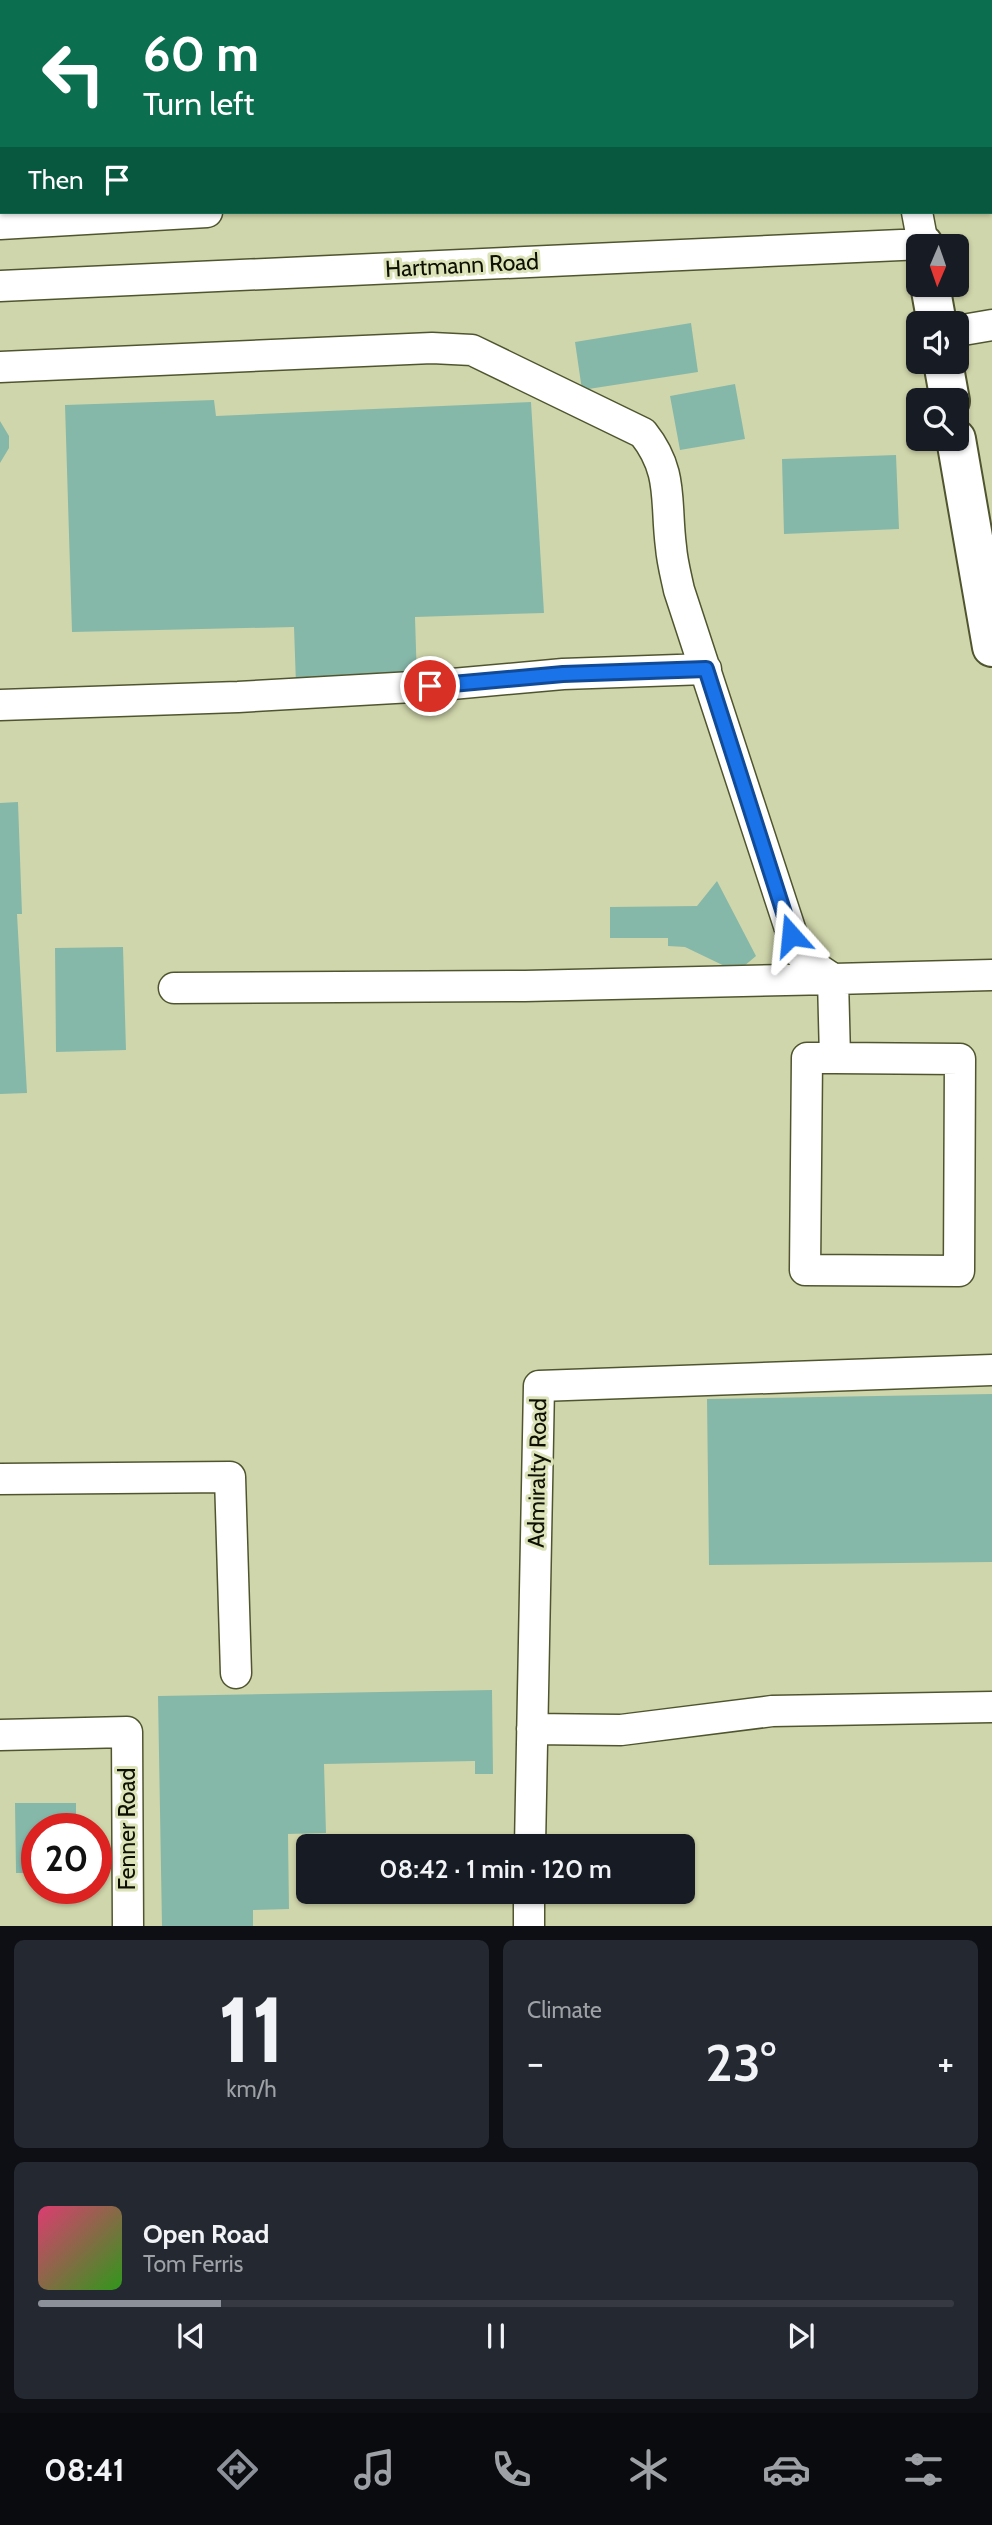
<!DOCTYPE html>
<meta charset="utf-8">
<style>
body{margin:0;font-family:Cabin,sans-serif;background:#242831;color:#f1f3f6;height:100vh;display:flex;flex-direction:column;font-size:26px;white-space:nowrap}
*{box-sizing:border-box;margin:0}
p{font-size:23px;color:#9ea1a6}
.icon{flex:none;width:38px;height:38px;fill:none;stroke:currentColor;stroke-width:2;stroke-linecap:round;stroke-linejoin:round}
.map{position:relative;height:1926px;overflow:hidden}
.sheet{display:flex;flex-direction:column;gap:14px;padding:14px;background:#0d0f14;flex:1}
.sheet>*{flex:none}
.guide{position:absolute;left:0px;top:0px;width:992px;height:214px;box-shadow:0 2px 5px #0004;background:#0b6e4f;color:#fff;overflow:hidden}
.needle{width:46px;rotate:182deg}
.fabs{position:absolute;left:906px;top:234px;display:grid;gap:14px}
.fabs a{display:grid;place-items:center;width:63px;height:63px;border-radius:10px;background:#171b24;box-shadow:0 2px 5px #0004;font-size:35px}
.speed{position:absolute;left:21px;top:1813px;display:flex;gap:14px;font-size:35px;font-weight:700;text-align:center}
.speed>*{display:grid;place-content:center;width:91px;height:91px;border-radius:50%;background:#171b24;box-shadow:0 2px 5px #0004;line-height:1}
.speed .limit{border:10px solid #d22;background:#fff;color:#111}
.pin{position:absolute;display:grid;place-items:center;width:60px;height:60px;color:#fff;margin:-30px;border:4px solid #fff;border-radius:50%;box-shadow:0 2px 7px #0007}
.me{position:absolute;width:77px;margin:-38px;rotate:342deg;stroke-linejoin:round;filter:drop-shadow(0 0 5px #0008)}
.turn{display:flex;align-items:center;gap:24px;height:147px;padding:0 28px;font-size:32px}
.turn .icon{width:91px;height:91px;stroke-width:2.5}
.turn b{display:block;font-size:49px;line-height:60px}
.then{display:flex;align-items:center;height:66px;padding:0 28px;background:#0003;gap:14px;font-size:26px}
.big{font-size:52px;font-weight:600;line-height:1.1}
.sheet .card{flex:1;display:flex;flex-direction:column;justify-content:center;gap:10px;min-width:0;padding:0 24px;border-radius:10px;background:#242831}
.sheet .dial{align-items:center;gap:0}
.dial b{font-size:91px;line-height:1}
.song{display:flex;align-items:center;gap:21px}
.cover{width:84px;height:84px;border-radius:10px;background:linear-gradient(135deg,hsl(340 70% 55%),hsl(110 70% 35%))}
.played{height:7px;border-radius:4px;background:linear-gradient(90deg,#8c9099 20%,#363941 20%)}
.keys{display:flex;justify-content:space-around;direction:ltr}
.heat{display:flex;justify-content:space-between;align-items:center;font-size:38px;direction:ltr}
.sheet .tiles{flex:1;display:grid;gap:14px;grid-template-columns:1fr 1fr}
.card:last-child{grid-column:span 2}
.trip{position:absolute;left:296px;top:1834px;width:399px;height:70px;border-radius:10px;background:#171b24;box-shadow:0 2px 5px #0004;font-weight:600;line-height:70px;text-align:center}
.tabs{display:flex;height:112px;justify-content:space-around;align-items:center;background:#090b0e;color:#9ea1a6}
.tabs .icon{width:49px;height:49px}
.tabs .on{color:#8c9099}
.tabs b{font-size:32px;color:#f1f3f6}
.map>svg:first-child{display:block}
.building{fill:#86b8a9}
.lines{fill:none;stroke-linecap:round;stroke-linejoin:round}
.minor-casing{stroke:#50552f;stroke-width:33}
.major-casing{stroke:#50552f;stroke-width:42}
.minor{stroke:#fff;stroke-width:30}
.major{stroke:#fff;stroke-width:38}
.route-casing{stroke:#114b97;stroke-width:18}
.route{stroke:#1a73e8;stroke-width:12}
.labels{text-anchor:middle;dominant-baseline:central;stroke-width:6;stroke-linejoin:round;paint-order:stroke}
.street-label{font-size:23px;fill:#0e1003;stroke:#dde3b8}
</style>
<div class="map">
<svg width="992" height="1927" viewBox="0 0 992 1927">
<rect width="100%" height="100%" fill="#d0d6ab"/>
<path class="building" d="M 691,323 L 698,372 L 582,390 L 575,342 Z
M 735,384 L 745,439 L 680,450 L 670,396 Z
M 214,400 L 216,416 L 531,402 L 544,613 L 415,617 L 417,681 L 296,685 L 294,627 L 72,632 L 65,405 Z
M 0,421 L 9,436 L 9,448 L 0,463 Z
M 896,455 L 899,529 L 784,534 L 782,459 Z
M 18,802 L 22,914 L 17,914 L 27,1093 L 0,1094 L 0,803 Z
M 717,881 L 756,956 L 737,972 L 685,947 L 668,946 L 668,938 L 610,938 L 610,907 L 697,906 Z
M 123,947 L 126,1050 L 56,1052 L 55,948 Z
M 992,1394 L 992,1562 L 709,1565 L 707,1399 Z
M 492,1690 L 493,1774 L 475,1774 L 475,1761 L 324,1764 L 326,1833 L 288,1834 L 289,1909 L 253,1910 L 253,1927 L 162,1927 L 158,1696 Z
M 15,1803 L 76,1803 L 76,1829 L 37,1829 L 37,1873 L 16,1873 Z"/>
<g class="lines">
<g class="minor-casing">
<path id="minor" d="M 421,0 L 421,2
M 865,0 L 866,2
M 973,0 L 974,2
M 990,70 L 992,76
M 990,161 L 992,160
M 0,224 L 207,212
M 0,286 L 923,244 L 917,212
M 957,331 L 992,325
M 0,367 L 432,348 L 472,350 L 643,433 C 674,472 665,501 671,547 C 672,561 676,576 679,590 L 797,950 L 809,963 L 833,979 L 992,975
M 0,705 L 238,697 L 430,686 L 563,674 L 706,669
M 174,988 L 525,986 L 833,979 L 835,1058 L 807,1058 L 805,1270 L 959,1271 L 960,1059 L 835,1058
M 0,1479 L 230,1477 L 236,1673
M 532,1729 L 621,1730 L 772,1711 L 992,1707
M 0,1735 L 127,1732 L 128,1927
M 530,1846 L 539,1386 L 992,1370
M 529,1927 L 529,1892"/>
</g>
<g class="major-casing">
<path id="major" d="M 923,244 L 924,247
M 930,285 L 937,324
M 943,362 L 950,401
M 956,439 L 992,647"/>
</g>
<use href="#minor" class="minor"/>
<use href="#major" class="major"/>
</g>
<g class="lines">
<g class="route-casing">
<path id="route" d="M 430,686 L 563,674 L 706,669 L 791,935"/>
</g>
<use href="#route" class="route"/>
</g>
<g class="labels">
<g class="street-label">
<text transform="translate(462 265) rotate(-3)">Hartmann Road</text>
<text transform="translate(537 1473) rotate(-89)">Admiralty Road</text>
<text transform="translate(127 1829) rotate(-90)">Fenner Road</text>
</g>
</g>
</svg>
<div class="fabs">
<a><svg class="needle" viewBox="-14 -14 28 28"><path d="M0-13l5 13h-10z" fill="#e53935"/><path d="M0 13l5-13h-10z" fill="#9ea1a6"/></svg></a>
<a><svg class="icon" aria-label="sound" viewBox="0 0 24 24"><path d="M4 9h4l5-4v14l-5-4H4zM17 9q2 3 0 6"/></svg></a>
<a><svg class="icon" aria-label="search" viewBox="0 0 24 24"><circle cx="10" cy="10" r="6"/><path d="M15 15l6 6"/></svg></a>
</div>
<div class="speed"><div class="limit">20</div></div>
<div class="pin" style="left:430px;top:686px;background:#d93025"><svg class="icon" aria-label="arrive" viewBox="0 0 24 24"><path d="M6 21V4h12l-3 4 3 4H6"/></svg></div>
<svg class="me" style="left:791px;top:935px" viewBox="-20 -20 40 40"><path d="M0-17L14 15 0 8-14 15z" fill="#1a73e8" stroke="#fff" stroke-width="4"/></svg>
<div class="trip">08:42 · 1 min · 120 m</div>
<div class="guide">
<div class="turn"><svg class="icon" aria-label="left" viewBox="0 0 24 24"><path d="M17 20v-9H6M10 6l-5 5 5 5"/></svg><div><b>60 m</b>Turn left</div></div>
<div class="then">Then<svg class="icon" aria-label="arrive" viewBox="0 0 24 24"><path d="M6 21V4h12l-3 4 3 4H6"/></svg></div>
</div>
</div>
<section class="sheet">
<div class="tiles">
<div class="card dial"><b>11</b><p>km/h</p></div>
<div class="card"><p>Climate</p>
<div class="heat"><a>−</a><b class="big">23°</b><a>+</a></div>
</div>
<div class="card">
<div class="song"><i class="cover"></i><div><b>Open Road</b><p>Tom Ferris</p></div></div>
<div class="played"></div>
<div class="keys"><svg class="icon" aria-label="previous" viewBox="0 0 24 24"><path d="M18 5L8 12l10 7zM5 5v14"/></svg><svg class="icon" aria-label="pause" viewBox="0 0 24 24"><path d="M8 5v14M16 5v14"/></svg><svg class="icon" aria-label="next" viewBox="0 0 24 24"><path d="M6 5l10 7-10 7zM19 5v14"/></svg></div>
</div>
</div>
</section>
<nav class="tabs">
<b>08:41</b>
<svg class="icon on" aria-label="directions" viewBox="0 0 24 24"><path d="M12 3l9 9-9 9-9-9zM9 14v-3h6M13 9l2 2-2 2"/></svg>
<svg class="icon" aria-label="music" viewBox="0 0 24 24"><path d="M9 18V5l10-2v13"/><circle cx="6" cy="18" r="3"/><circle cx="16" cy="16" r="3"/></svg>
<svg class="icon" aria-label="phone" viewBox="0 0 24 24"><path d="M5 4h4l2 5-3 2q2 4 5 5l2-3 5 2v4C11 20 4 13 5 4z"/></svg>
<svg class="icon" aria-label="climate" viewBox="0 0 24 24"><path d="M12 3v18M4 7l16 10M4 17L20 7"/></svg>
<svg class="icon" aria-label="car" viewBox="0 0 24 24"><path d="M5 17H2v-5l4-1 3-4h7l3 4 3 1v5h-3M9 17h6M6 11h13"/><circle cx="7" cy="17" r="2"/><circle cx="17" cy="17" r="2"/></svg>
<svg class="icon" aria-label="filters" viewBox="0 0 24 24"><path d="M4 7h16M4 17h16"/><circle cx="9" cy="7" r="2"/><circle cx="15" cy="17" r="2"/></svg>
</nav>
